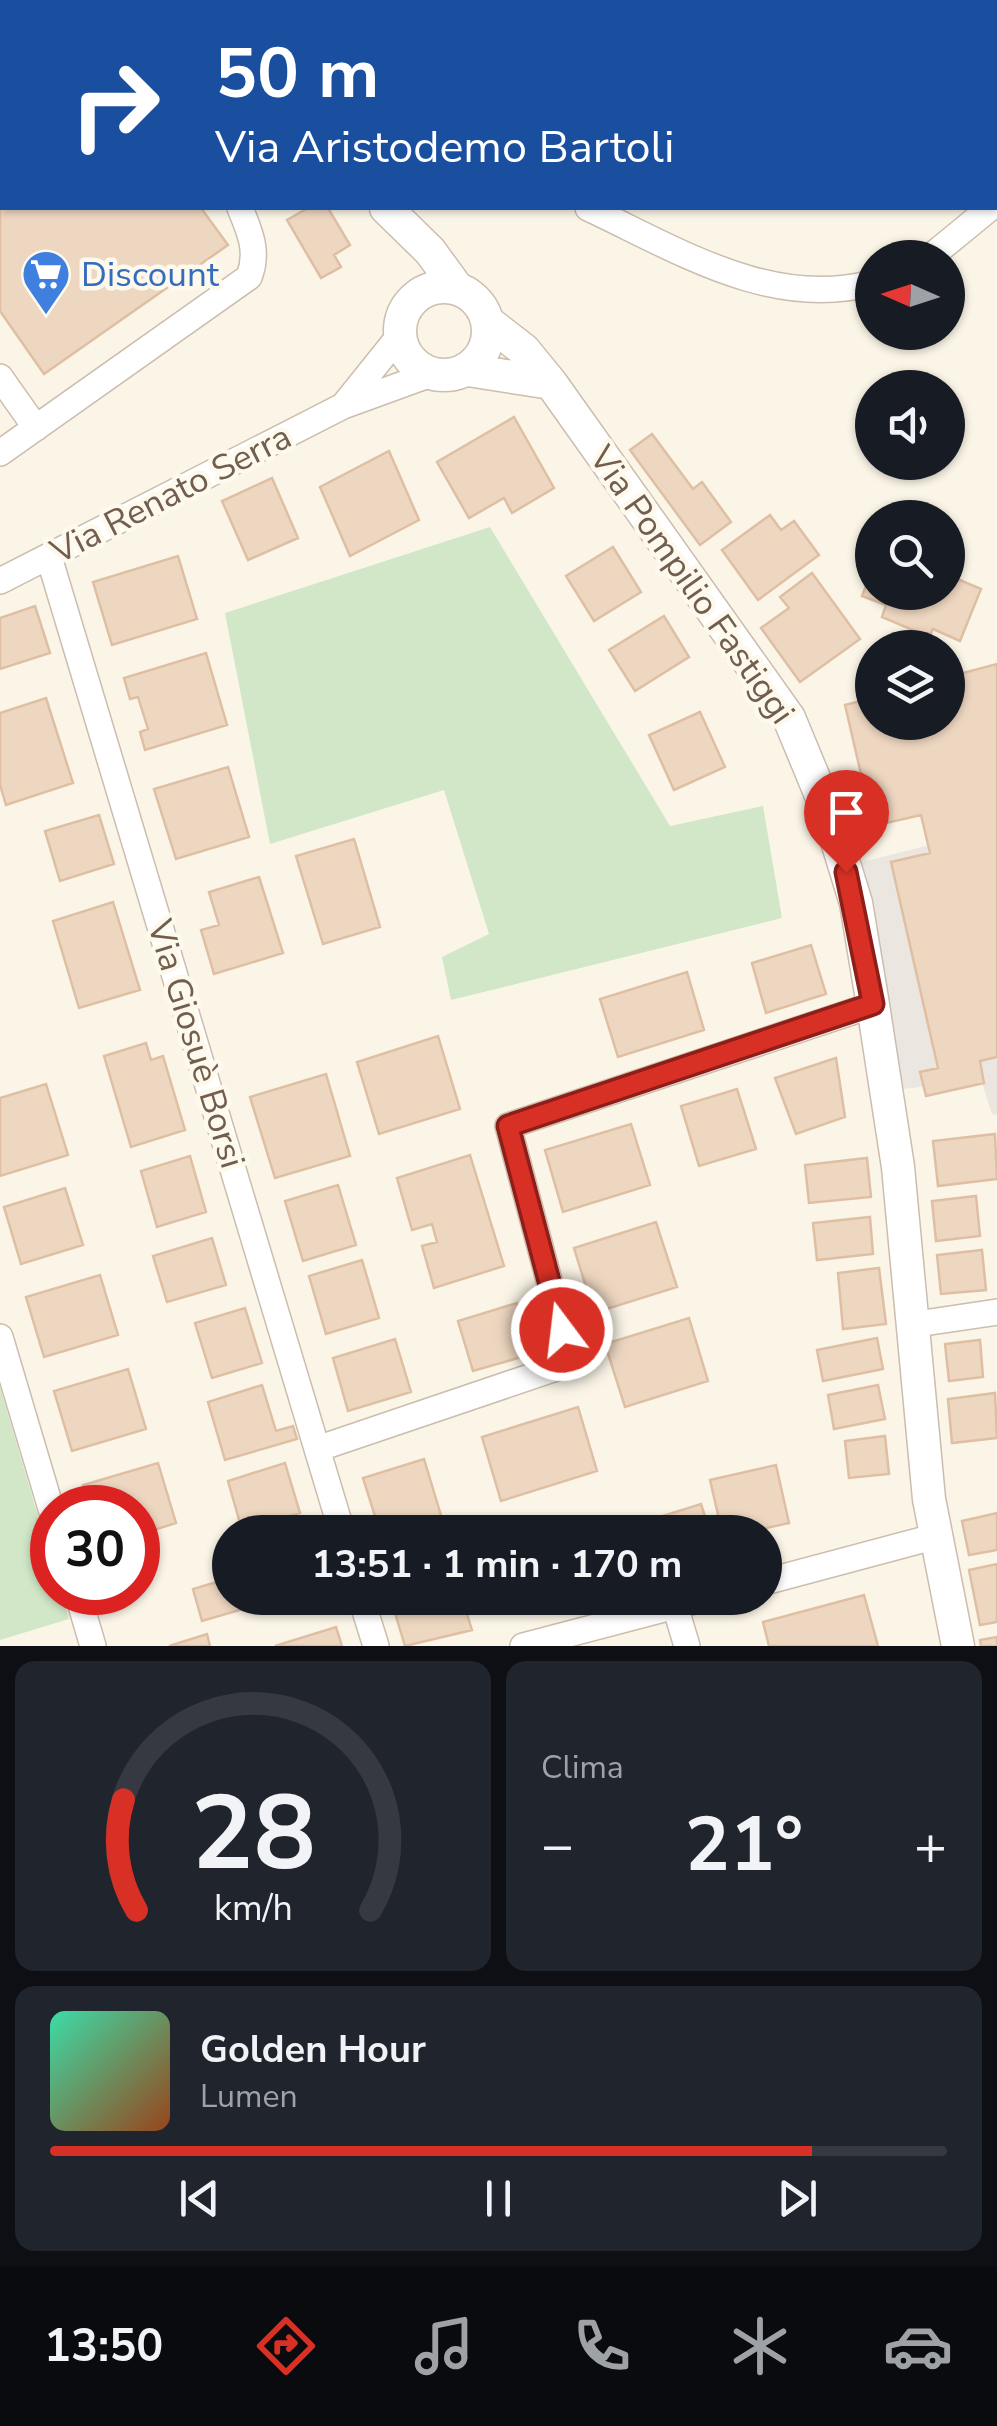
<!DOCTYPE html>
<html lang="it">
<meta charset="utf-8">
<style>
body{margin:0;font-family:"Nunito Sans",sans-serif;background:#20242c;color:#f1f3f6;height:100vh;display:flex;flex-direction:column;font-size:38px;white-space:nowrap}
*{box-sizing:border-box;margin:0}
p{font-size:32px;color:#9ea1a6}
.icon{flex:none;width:55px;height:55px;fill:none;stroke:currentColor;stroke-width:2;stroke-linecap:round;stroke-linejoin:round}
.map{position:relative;height:1646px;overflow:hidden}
.side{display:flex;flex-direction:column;gap:15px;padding:15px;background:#0d0f14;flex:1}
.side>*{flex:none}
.banner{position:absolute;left:0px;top:0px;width:998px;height:210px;box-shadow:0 2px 8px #0004;background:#1a4fa0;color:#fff;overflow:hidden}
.needle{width:65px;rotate:273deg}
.controls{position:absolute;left:855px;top:240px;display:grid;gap:20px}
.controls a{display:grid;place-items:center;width:110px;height:110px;border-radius:50%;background:#171b24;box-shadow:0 2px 8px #0004;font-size:50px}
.speed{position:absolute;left:30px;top:1485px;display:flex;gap:20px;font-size:50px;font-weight:700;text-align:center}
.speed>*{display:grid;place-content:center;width:130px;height:130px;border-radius:50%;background:#171b24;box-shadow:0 2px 8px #0004;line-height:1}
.speed .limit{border:15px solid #d22;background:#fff;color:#111}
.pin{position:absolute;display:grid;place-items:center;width:85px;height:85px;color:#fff;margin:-102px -42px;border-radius:50% 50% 50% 0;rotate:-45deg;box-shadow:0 0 10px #0007}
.pin .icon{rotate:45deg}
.me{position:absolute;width:110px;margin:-55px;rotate:345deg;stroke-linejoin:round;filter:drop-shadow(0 0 8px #0008)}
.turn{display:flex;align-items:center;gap:35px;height:210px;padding:0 50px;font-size:45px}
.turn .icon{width:130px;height:130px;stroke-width:2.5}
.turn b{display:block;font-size:70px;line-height:85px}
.big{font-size:75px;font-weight:700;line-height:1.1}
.side .tile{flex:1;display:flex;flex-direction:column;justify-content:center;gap:15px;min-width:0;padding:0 35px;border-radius:20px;background:#20242c}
.side .dial{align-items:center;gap:0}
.dial svg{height:260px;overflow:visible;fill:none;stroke:#363941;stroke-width:7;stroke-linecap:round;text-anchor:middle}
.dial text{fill:#f1f3f6;stroke:none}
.song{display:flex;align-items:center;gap:30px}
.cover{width:120px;height:120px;border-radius:15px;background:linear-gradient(135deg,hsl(160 70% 55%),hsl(20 70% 35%))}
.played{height:10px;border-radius:5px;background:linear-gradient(90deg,#d93025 85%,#363941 85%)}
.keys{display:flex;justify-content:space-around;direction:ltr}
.heat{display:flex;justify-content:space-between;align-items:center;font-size:55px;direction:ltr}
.side .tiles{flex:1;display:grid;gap:15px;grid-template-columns:1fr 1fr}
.tile:last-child{grid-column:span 2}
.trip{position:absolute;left:212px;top:1515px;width:570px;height:100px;border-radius:50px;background:#171b24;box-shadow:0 2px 8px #0004;font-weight:700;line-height:100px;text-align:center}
.dock{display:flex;height:160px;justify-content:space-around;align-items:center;background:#090b0e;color:#9ea1a6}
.dock .icon{width:70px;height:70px}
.dock .on{color:#d93025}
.dock b{font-size:45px;color:#f1f3f6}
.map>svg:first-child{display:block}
.industrial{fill:#ebe7e0}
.green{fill:#d1e7c7}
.building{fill:#eed7c1;stroke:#dfbfa3;stroke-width:2.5}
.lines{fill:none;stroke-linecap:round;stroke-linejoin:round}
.minor-casing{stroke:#ccbdae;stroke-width:28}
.tertiary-casing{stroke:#ccbdae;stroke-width:35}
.minor{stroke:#fff;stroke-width:25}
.tertiary{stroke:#fff;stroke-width:32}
.route-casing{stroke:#8d1f18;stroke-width:25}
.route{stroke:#d93025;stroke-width:18}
.labels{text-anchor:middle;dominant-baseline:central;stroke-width:9;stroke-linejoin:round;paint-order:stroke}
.shop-label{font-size:35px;fill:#366cbe;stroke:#fdf9ed;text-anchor:start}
.street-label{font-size:35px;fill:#725e4e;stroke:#fdf9ed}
</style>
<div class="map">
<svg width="997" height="1646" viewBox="0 0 997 1646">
<rect width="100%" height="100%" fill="#fbf5e7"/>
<path class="industrial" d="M 997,828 L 997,1115 L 992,1114 L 981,1080 L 903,1089 L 862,862 Z"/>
<path class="green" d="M 490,527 L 670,826 L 763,806 L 782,918 L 451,1000 L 442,957 L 489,934 L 444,790 L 270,844 L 225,613 Z
M 0,1387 L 52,1564 L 52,1592 L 61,1593 L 69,1619 L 0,1640 Z"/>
<path class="building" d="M 0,0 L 58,2 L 2,2 L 2,208 L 201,208 L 228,245 L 44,374 L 0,311 Z
M 308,208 L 328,208 L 350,245 L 334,255 L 341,267 L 321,278 L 287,220 Z
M 514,417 L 554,488 L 512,513 L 504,498 L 469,518 L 437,462 Z
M 652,434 L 693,489 L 702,482 L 731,522 L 700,545 L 630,450 Z
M 389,451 L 419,520 L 350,556 L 320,487 Z
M 272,478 L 298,538 L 248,560 L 222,501 Z
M 770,515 L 781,530 L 794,521 L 819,555 L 758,600 L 722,550 Z
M 613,547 L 641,592 L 594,621 L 566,576 Z
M 178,556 L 197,619 L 112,645 L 93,582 Z
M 872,571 L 872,592 L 948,592 L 948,575 L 981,589 L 960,641 L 933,629 L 929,637 L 882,617 L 886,605 L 862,596 Z
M 812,573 L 860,639 L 800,682 L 761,628 L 789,608 L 780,597 Z
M 35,606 L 50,653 L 0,669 L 0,618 Z
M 664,616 L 689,657 L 635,691 L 609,650 Z
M 206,653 L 227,725 L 145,750 L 140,732 L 148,729 L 138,697 L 130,699 L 124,678 Z
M 997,664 L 997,1057 L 980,1061 L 984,1083 L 926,1096 L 920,1072 L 938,1068 L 891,862 L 930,853 L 921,815 L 873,826 L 845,705 L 872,698 L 872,722 L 948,722 L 948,677 Z
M 46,698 L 73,783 L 6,805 L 0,785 L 0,713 Z
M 700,712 L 725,767 L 674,790 L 649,735 Z
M 228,767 L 249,837 L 176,859 L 154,789 Z
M 99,815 L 114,864 L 60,881 L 45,831 Z
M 354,839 L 380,927 L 323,944 L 296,856 Z
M 259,877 L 283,953 L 214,974 L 201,930 L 219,925 L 209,892 Z
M 113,902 L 140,990 L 79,1008 L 53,921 Z
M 811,945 L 826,994 L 766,1013 L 752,963 Z
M 687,972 L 704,1030 L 618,1057 L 600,999 Z
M 438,1036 L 460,1109 L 379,1134 L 357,1062 Z
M 146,1043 L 151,1060 L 163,1056 L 185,1130 L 131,1147 L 104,1056 Z
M 836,1058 L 845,1117 L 796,1134 L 775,1078 Z
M 326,1074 L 350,1156 L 275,1178 L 250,1097 Z
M 46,1084 L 68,1155 L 0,1176 L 0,1098 Z
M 737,1089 L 756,1149 L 699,1166 L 681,1106 Z
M 631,1124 L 650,1185 L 563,1212 L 545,1150 Z
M 995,1134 L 997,1179 L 938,1186 L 933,1141 Z
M 470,1155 L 504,1266 L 434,1288 L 422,1246 L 437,1242 L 432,1224 L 412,1230 L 397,1178 Z
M 190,1156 L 206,1212 L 157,1227 L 141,1171 Z
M 867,1158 L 871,1197 L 809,1203 L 805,1165 Z
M 338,1185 L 356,1245 L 303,1261 L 285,1201 Z
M 65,1188 L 83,1245 L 21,1264 L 4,1207 Z
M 976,1196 L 980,1236 L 936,1241 L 932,1201 Z
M 870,1217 L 873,1254 L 817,1260 L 813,1223 Z
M 656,1222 L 677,1287 L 594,1313 L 574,1248 Z
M 212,1238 L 226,1285 L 167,1302 L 153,1256 Z
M 982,1250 L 986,1290 L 941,1294 L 937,1255 Z
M 362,1260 L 379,1318 L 326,1334 L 309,1276 Z
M 879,1268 L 886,1324 L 843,1329 L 838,1273 Z
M 100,1275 L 118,1335 L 44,1357 L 26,1297 Z
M 517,1303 L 532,1354 L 473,1371 L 458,1321 Z
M 245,1308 L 262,1363 L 212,1378 L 195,1323 Z
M 689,1318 L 708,1381 L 625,1407 L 605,1344 Z
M 877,1338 L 883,1369 L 823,1381 L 817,1350 Z
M 395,1339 L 411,1392 L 348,1411 L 333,1358 Z
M 980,1340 L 983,1377 L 949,1381 L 945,1344 Z
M 128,1369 L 146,1429 L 72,1451 L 54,1391 Z
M 262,1385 L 276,1431 L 293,1426 L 297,1439 L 225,1460 L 208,1402 Z
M 878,1385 L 885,1419 L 834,1429 L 828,1395 Z
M 995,1393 L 997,1438 L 952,1443 L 948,1399 Z
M 578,1407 L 597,1471 L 501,1501 L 482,1437 Z
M 885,1436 L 889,1474 L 849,1478 L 845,1441 Z
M 424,1459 L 446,1532 L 380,1532 L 363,1478 Z
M 158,1463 L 176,1523 L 138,1535 L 138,1508 L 90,1508 L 83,1485 Z
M 285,1463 L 300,1513 L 242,1530 L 228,1481 Z
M 776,1465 L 789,1523 L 749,1532 L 722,1532 L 710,1480 Z
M 701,1504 L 710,1532 L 643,1532 L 640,1523 Z
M 997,1513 L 997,1550 L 969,1555 L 962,1521 Z
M 997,1564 L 997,1622 L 980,1625 L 969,1570 Z
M 230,1578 L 230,1598 L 254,1598 L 257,1605 L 202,1621 L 193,1589 Z
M 864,1595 L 878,1646 L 769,1646 L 763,1622 Z
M 410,1598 L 462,1598 L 472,1630 L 405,1646 L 392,1603 Z
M 505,1598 L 557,1598 L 510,1612 Z
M 336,1627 L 342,1646 L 275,1646 Z
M 207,1634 L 210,1646 L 169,1646 Z
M 997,1637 L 997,1646 L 981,1646 L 980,1640 Z"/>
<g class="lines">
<g class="minor-casing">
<path id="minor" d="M 115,0 L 117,2
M 313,0 L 315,2
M 588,208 C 676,249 771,310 872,283
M 929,258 L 990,208
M 0,377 L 36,428
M 343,406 L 400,335
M 0,453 L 249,277 C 259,252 250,232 240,208
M 49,557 L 342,1532
M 0,581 L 343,406 L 431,374
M 910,1325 L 997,1312
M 0,1337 L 52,1512
M 317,1449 L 571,1363 L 508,1126 L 873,1005
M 765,1582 L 937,1536
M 77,1592 L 93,1646
M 361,1598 L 376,1646
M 675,1606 L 687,1646
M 523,1646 L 706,1598"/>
</g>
<g class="tertiary-casing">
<path id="tertiary" d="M 222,0 L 224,2
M 386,208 L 430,251 L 457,288
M400 331a44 44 0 1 1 88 0a44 44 0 1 1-88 0Z
M 488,322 L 524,350 L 551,383 L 789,718 L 828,812 L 856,903 L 873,1005 L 898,1167 L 929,1499 L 958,1646
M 468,370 L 551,383"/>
</g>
<use href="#minor" class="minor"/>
<use href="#tertiary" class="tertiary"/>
</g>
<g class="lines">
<g class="route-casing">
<path id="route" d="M 562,1330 L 508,1126 L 873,1004 L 846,872"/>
</g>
<use href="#route" class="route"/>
</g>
<defs>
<g id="supermarket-pin" transform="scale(2.5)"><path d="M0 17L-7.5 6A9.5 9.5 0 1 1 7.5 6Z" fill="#3f7fe0" stroke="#fdf9ed"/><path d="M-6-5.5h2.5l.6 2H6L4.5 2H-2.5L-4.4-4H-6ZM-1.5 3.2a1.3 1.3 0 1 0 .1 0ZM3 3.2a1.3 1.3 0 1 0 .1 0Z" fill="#fff"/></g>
</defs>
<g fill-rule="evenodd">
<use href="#supermarket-pin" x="46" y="274"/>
</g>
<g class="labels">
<g class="shop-label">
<text x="81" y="274">Discount</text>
</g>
<g class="street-label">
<text transform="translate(171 494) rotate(-27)">Via Renato Serra</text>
<text transform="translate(692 585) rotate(55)">Via Pompilio Fastiggi</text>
<text transform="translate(196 1044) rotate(73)">Via Giosuè Borsi</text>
</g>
</g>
</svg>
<div class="controls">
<a><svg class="needle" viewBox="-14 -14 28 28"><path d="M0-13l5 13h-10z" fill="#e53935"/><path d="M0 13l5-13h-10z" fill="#9ea1a6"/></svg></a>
<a><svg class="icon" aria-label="sound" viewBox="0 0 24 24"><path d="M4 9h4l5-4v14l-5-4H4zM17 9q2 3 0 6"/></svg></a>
<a><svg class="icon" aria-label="search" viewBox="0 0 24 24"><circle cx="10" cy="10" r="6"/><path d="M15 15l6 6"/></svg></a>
<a><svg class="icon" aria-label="layers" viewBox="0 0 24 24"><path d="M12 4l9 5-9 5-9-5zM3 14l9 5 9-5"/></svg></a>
</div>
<div class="speed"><div class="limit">30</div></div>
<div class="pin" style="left:846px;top:872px;background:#d93025"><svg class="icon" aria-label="arrive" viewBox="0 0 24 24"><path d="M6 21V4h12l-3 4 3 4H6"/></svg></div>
<svg class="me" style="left:562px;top:1330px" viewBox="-20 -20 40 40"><circle r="17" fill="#d93025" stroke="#fff" stroke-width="3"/><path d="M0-11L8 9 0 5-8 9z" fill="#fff"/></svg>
<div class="trip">13:51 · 1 min · 170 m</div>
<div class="banner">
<div class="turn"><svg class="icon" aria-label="right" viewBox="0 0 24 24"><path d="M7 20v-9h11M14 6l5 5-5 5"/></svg><div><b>50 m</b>Via Aristodemo Bartoli</div></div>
</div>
</div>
<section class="side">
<div class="tiles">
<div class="tile dial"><svg viewBox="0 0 100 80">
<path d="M14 69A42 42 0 1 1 86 69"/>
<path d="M14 69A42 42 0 0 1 10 35" stroke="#d93025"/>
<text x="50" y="56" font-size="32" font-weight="700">28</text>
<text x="50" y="72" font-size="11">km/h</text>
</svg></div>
<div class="tile"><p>Clima</p>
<div class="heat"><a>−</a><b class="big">21°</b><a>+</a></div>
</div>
<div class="tile">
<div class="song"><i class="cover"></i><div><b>Golden Hour</b><p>Lumen</p></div></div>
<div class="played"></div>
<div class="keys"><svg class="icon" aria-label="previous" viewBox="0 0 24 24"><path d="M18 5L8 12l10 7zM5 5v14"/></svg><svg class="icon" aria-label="pause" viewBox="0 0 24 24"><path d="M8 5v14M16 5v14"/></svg><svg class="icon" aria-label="next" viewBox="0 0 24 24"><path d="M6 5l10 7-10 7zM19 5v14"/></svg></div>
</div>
</div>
</section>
<nav class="dock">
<b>13:50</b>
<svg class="icon on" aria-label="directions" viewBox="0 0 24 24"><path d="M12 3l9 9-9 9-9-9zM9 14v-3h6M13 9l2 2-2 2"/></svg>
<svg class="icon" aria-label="music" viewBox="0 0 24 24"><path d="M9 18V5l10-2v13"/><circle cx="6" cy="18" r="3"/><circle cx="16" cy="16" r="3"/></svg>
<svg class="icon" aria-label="phone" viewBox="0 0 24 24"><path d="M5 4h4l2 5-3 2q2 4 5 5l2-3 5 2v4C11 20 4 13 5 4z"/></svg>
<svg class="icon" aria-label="climate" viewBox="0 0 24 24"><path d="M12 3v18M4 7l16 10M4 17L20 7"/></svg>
<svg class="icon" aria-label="car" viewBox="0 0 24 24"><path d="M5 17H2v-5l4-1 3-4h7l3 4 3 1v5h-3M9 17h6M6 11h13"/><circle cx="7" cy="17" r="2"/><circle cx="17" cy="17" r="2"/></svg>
</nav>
